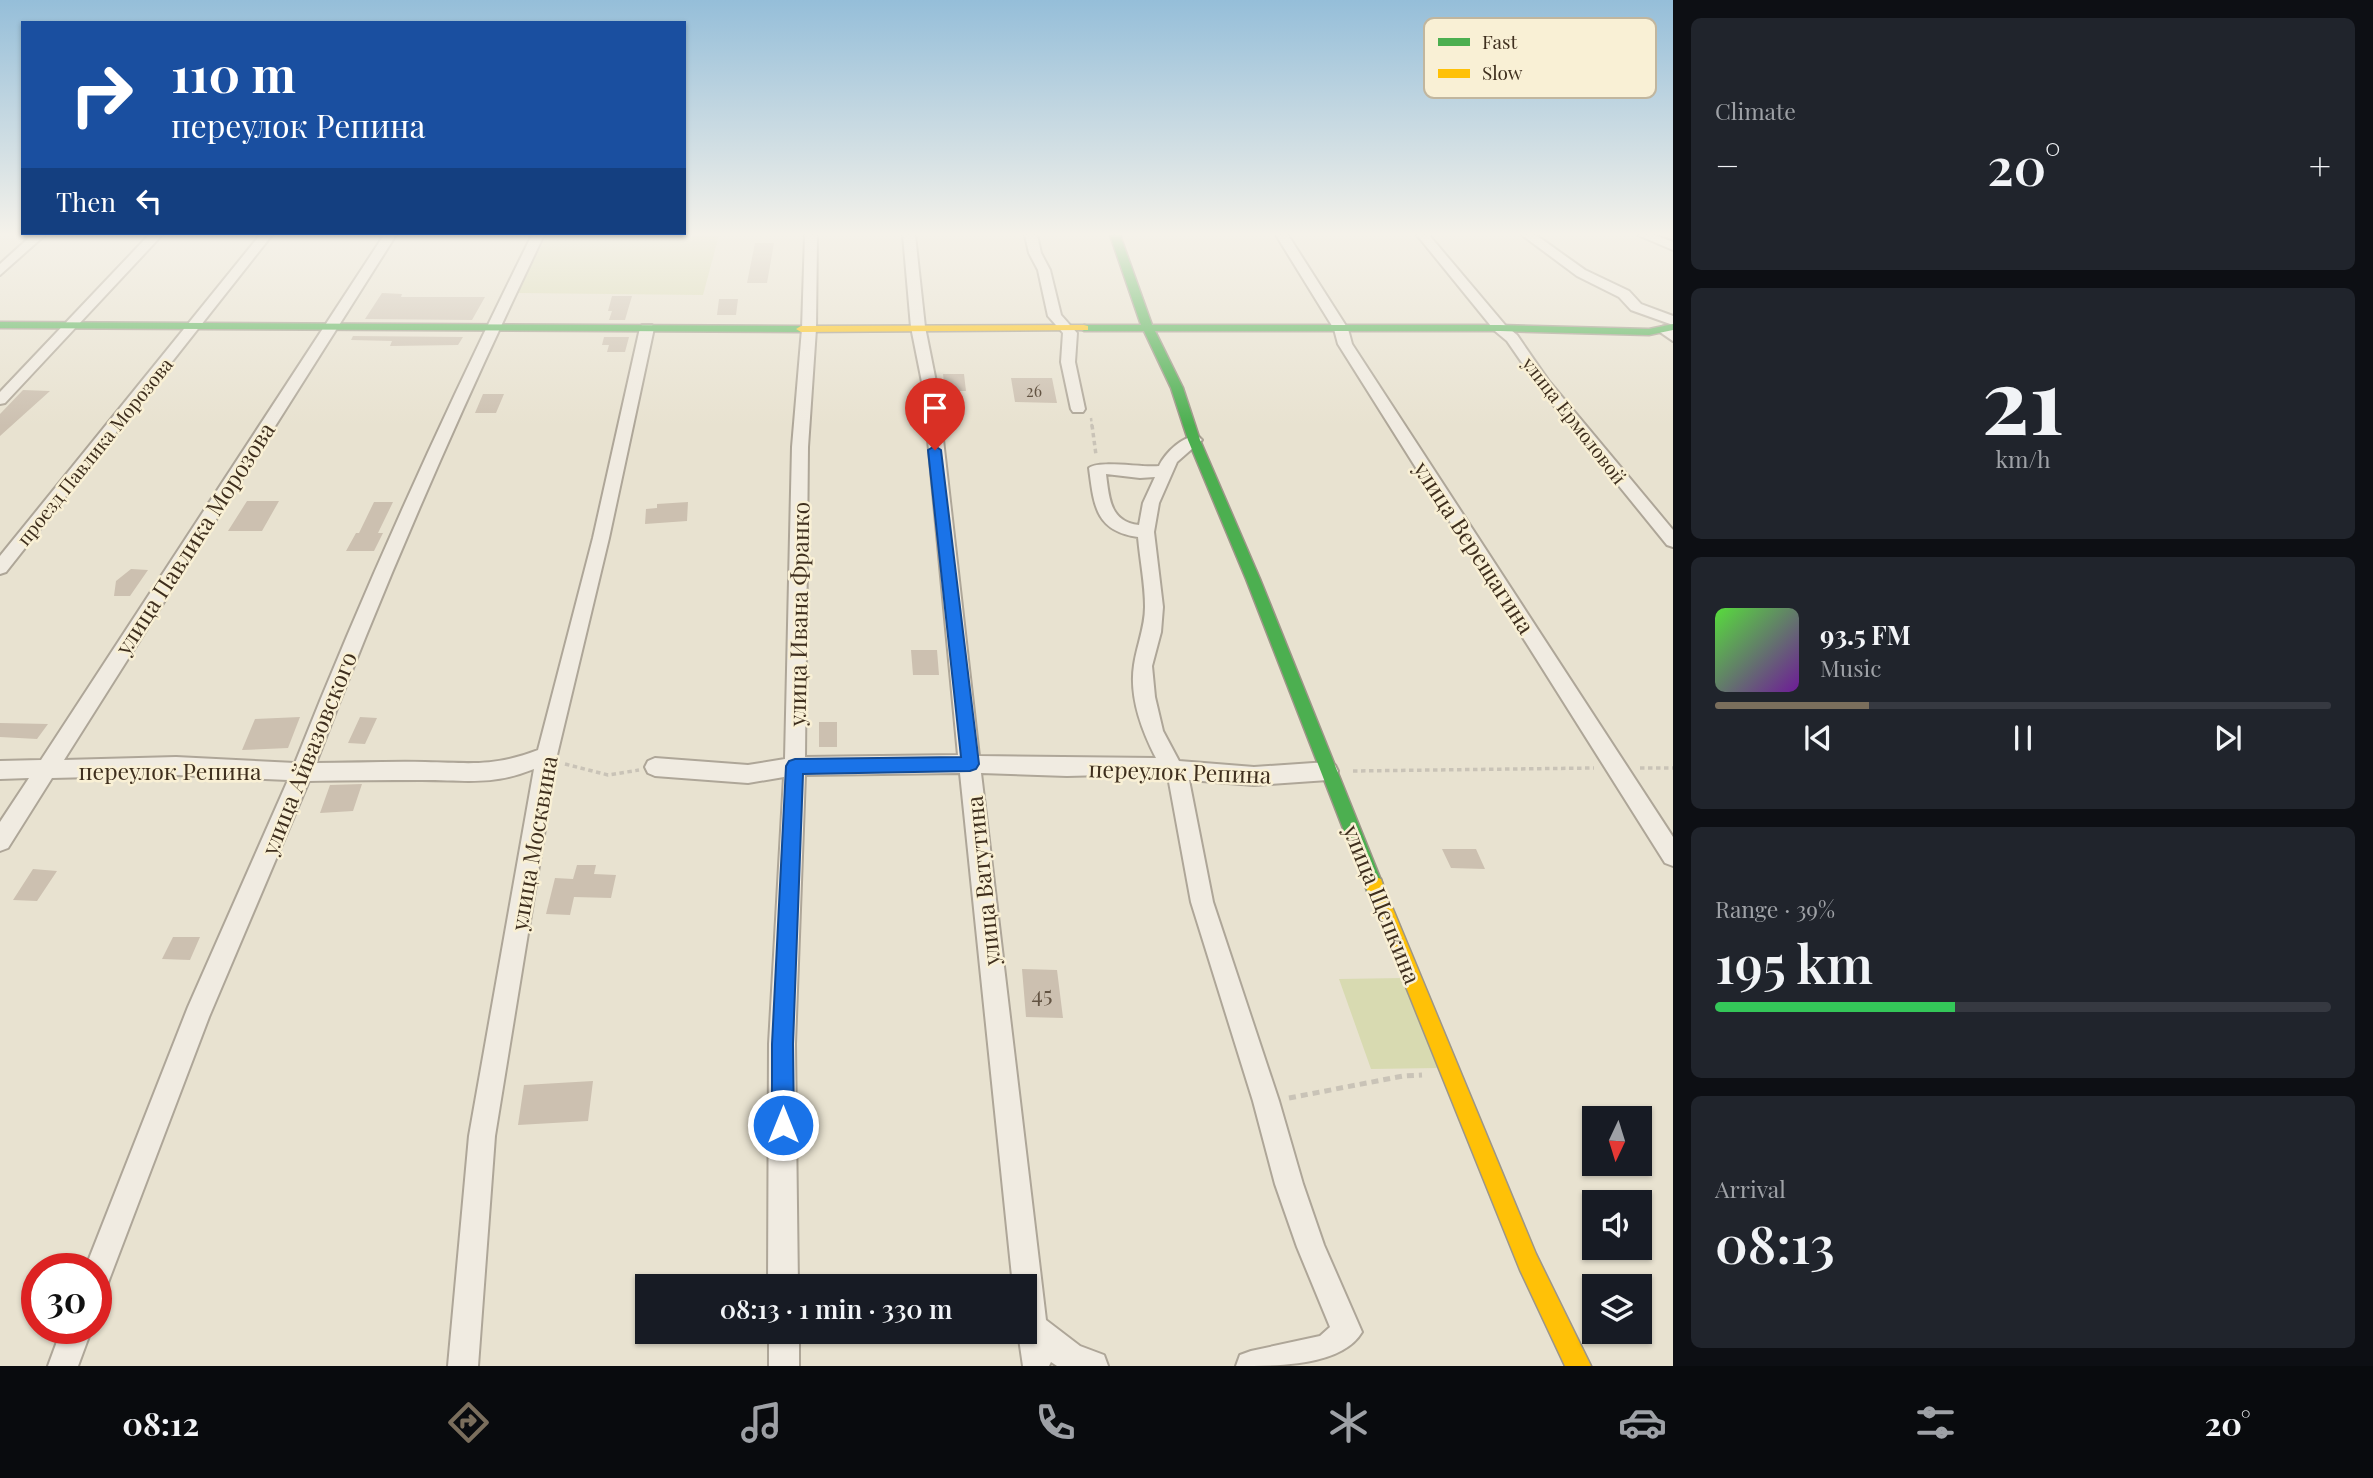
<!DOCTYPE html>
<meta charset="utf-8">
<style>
body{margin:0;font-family:"Playfair Display",serif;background:#20242c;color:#f1f3f6;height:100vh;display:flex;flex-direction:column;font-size:26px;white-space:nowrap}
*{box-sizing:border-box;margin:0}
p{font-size:23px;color:#9ea1a6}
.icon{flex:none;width:38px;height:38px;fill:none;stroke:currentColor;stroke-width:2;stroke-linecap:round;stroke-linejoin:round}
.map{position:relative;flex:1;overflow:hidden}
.drawer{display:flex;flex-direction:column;gap:18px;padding:18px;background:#0d0f14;width:700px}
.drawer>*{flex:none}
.guide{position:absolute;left:21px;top:21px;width:665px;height:214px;border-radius:0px;box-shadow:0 2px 5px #0004;background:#1a4fa0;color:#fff;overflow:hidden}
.needle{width:46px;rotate:184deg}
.buttons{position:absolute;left:1582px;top:1106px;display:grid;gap:14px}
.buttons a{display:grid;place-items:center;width:70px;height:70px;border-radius:0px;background:#171b24;box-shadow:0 2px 5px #0004;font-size:35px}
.speed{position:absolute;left:21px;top:1253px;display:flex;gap:14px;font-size:35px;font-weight:700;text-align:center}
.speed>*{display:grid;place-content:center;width:91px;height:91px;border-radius:50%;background:#171b24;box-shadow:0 2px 5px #0004;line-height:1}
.speed .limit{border:10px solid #d22;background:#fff;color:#111}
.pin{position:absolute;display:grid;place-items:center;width:60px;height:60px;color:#fff;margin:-72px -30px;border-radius:50% 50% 50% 0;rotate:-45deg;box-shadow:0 0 7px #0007}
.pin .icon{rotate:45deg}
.me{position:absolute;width:77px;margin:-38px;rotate:0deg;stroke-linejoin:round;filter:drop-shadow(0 0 5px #0008)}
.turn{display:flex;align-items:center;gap:24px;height:147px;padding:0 35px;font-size:32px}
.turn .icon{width:91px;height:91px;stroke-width:2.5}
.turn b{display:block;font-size:49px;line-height:60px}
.then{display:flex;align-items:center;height:66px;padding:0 35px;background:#0003;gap:14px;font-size:26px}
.big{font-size:52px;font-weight:600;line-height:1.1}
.drawer .tile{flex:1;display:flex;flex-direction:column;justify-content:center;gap:10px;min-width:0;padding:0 24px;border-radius:10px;background:#20242c}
.drawer .dial{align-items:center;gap:0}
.dial b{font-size:91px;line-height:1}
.song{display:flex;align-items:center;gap:21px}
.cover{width:84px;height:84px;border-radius:10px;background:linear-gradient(135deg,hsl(110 70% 55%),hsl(280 70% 35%))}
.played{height:7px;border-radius:4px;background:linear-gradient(90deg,#7a6e5c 25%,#363941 25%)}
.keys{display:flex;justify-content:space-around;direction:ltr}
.heat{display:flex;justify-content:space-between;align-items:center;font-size:38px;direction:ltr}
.charge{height:10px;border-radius:5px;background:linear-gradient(90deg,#34c759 39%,#363941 0)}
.trip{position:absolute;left:635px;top:1274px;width:402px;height:70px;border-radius:0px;background:#171b24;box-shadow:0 2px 5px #0004;font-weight:600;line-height:70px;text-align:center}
.tab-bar{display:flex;height:112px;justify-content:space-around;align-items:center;background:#090b0e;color:#9ea1a6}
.tab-bar .icon{width:49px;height:49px}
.tab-bar .current{color:#7a6e5c}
.tab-bar b{font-size:32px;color:#f1f3f6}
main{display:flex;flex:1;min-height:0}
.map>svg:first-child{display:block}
.green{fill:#d8dab1}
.building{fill:#ccc0b0}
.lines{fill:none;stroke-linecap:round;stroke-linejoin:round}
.street-casing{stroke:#aea698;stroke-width:4}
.fast-casing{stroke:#9d9688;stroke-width:3}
.slow-casing{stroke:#9d9688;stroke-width:3}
.path-far2{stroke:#c9c3b7;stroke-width:2.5;stroke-dasharray:3.5 2.5;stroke-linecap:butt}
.path-far1{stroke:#c9c3b7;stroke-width:3.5;stroke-dasharray:4.5 3.5;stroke-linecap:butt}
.path{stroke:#c9c3b7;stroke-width:5;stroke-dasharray:7 5;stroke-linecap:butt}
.street{fill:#f0ebe1;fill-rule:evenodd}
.fast{fill:#4caf50;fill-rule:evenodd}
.slow{fill:#ffc107;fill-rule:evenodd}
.route{fill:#1a73e8;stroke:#114b97;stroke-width:2}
.labels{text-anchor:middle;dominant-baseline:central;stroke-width:5;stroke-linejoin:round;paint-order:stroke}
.far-number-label{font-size:16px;fill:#625342}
.far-street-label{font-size:19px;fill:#3f2f1e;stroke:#f9f0d5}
.street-label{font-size:23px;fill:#3f2f1e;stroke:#f9f0d5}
.near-number-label{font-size:23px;fill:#625342}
.key{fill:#f9f0d5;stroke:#c1b69e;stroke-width:2}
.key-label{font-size:19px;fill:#3f2f1e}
</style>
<main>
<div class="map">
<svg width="1673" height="1366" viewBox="0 0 1673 1366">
<rect width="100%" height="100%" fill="#e8e2d0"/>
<path class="green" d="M 547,235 L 719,235 L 703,295 L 517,293 Z
M 1403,978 L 1439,1068 L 1371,1069 L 1339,979 Z"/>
<path class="building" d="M 755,243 L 774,243 L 767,283 L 747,283 Z
M 382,293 L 402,294 L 401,297 L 485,297 L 472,320 L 365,319 Z
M 612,296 L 632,296 L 625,320 L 609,320 L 612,311 L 608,311 Z
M 719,299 L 738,299 L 736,315 L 717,315 Z
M 353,336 L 463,337 L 458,345 L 390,346 L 392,341 L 351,340 Z
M 604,337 L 629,337 L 625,352 L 607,352 L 609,345 L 602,345 Z
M 943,374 L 964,374 L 966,391 L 945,391 Z
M 1011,378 L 1052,378 L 1057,403 L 1015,402 Z
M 23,390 L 50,391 L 0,436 L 0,414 Z
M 483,394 L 504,394 L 496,413 L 475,413 Z
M 247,501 L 279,501 L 262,531 L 228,531 Z
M 374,502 L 393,502 L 378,533 L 383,533 L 374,551 L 346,551 L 356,533 L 359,533 Z
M 688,502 L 687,521 L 645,524 L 646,509 L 657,508 L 657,504 Z
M 131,569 L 148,570 L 130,596 L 114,596 L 116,581 Z
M 911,650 L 937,650 L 939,675 L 913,675 Z
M 300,717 L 288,748 L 242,750 L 255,719 Z
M 360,717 L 377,718 L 365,744 L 348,743 Z
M 819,722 L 837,722 L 837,747 L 819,747 Z
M 0,723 L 48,724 L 37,739 L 0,737 Z
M 362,784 L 353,811 L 320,813 L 330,785 Z
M 1442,849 L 1476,849 L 1485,869 L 1451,868 Z
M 577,865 L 596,865 L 594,874 L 616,875 L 611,898 L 574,897 L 570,915 L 546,914 L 555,878 L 573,879 Z
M 33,869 L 57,871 L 37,901 L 13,900 Z
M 173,937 L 200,937 L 190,960 L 162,959 Z
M 1022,969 L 1057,970 L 1063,1018 L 1026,1017 Z
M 593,1081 L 588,1121 L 518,1125 L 524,1085 Z"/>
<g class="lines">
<g class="street-casing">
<path id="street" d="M 32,235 L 45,235 L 0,275 L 0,264 Z
M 149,235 L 162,235 L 5,403 L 0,404 L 0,392 Z
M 260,235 L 272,235 L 6,572 L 0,574 L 0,556 Z
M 384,235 L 396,235 L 64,760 L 176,757 L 295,763 C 366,584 446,408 532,235 L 544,235 C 461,408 384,584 316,763 C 352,763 389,761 425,762 C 471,763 494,767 538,750 L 593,538 L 640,328 L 642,325 L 652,325 L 654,328 L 609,538 L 557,755 L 495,1136 L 478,1366 L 448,1366 L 469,1136 L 534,769 C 492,786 466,780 422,780 C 385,780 347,780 309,781 L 209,1017 L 106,1288 L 96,1292 L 96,1269 L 85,1269 L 188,1007 L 288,780 L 176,775 L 52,778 L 8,848 L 0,851 L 0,822 L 29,778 L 0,779 L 0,761 L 41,760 Z
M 805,235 L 817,235 L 816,329 L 808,447 L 805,757 L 958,755 L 923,387 L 911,327 L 903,235 L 915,235 L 925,327 L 937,387 L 979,756 L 1156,758 C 1142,731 1129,697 1134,665 C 1137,645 1145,627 1145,607 C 1145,584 1140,560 1138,537 C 1095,531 1094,505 1089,468 C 1098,460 1144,468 1159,466 C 1165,453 1185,433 1199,437 L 1202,440 L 1177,462 L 1159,503 L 1154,532 L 1163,607 L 1161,632 L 1152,666 L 1155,697 L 1163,731 L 1179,761 L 1254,767 L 1328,762 L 1335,765 L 1338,771 L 1335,777 L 1328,780 L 1254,785 L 1189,780 L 1213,902 L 1279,1101 L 1303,1184 L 1324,1245 L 1362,1332 C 1342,1366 1278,1366 1236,1366 L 1240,1355 L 1251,1351 L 1320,1336 L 1330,1327 L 1297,1247 L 1275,1184 L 1253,1101 L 1191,902 L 1169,782 L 1166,777 L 1143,774 L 1067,776 L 981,773 L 1046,1320 L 1080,1346 L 1104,1355 L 1108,1366 L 1057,1366 L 1051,1362 L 1049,1366 L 1023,1366 L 1018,1332 L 1026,1332 L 1026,1286 L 1013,1286 L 960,773 L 805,775 L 795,1044 L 798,1286 L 768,1286 L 769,1044 L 784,777 L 748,783 L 655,776 L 648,773 L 645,767 L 648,761 L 655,758 L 748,765 L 785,759 L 792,447 L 802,329 ZM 1106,474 L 1140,478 L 1155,477 L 1143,503 L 1139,525 C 1110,522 1109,498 1106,474 Z
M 1025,235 L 1037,235 L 1041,253 L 1050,270 L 1061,315 L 1077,333 L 1075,362 L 1085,409 L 1083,412 L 1073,412 L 1071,409 L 1061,362 L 1063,333 L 1048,316 L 1038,270 L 1029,253 Z
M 1276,235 L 1288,235 L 1348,329 L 1352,344 L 1673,837 L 1673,866 L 1665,863 L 1338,344 L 1334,329 Z
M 1417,235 L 1429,235 L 1505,325 L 1517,335 L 1548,380 L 1673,530 L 1673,547 L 1667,545 L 1538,386 L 1507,341 L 1495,331 Z
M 1522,235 L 1536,235 L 1585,270 L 1629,291 L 1641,304 L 1673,316 L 1673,325 L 1631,310 L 1619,297 L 1577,276 Z
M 1638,235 L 1655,235 L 1673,242 L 1673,250 Z
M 1664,326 L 1673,330 L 1673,341 L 1657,330 Z
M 62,1328 L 92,1328 L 78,1366 L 48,1366 Z
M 769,1332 L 799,1332 L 799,1366 L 769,1366 Z"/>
</g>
<g class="fast-casing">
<path id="fast" d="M 1110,235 L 1120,235 L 1152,325 L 1500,325 L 1649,329 L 1673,324 L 1673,330 L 1649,335 L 1500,331 L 1155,331 L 1183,388 L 1200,440 L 1260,579 L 1383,885 L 1381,891 L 1374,894 L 1367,891 L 1365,885 L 1246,579 L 1188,440 L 1171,388 L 1144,331 L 1084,331 L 1079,328 L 1084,325 L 1141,325 Z
M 0,322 L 801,326 L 806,329 L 801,332 L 0,328 Z"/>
</g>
<g class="slow-casing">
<path id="slow" d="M 1084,325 L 1088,326 L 1088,330 L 801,332 L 796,329 L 801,326 Z
M 1374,876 L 1381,879 L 1383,885 L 1536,1254 L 1591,1366 L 1565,1366 L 1520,1270 L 1365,885 L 1367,879 Z"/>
</g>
<path class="path-far2" d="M 664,235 L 712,235
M 1091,418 L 1092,427"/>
<path class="path-far1" d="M 1092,425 L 1096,455
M 565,764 L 608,775 L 639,770
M 1640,768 L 1673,768
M 1353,771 L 1594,768"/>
<path class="path" d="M 1289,1098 L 1403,1076 L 1422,1075"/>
<use href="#street" class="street"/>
<use href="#fast" class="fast"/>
<use href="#slow" class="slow"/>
</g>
<linearGradient id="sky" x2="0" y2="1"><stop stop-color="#95bed9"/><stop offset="0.55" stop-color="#f5f2ea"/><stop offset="1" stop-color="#f5f2ea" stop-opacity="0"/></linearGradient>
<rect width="1673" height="426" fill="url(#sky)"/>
<path class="route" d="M 935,446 L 941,450 L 979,764 L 976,769 L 970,771 L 803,774 L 793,1044 L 794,1125 L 791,1133 L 783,1136 L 775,1133 L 772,1125 L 772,1044 L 786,766 L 789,761 L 795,759 L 961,757 L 928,450 Z"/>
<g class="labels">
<g class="far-number-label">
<text x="1034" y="390">26</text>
</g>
<g class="far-street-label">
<text transform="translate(1575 420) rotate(52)">улица Ермоловой</text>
<text transform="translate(94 451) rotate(-51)">проезд Павлика Морозова</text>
</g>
<g class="street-label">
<text transform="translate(194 538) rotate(-57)">улица Павлика Морозова</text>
<text transform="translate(1475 547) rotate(57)">улица Верещагина</text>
<text transform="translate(798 614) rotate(-89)">улица Ивана Франко</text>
<text transform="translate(308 753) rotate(-68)">улица Айвазовского</text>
<text x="170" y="770">переулок Репина</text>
<text transform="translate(1180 771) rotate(2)">переулок Репина</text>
<text transform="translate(533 843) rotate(-80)">улица Москвина</text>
<text transform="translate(982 881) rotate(-96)">улица Ватутина</text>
<text transform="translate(1383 904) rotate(68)">улица Щепкина</text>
</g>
<g class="near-number-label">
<text x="1042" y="993">45</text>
</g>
</g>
<rect x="1424" y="18" width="232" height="80" rx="10" class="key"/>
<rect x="1438" y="38" width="32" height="8" fill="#4caf50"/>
<rect x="1438" y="69" width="32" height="9" fill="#ffc107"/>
<g class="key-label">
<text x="1482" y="49">Fast</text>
<text x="1482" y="80">Slow</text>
</g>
</svg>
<div class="buttons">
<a><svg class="needle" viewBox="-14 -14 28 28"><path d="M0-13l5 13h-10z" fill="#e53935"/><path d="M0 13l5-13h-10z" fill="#9ea1a6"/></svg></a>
<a><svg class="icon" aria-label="sound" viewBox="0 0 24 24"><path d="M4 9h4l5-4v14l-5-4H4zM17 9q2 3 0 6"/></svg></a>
<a><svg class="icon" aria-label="layers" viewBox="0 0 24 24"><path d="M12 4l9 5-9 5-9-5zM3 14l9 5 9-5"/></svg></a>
</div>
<div class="speed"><div class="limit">30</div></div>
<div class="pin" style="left:935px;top:450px;background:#d93025"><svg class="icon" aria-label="arrive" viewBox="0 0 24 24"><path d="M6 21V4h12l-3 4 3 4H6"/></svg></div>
<svg class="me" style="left:783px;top:1125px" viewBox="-20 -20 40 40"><circle r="17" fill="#1a73e8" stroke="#fff" stroke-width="3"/><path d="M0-11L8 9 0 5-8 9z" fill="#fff"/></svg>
<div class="trip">08:13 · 1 min · 330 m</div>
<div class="guide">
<div class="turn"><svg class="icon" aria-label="right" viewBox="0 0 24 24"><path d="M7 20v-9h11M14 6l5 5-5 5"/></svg><div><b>110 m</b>переулок Репина</div></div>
<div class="then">Then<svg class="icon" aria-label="left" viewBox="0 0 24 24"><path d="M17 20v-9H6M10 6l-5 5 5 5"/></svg></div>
</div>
</div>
<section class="drawer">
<div class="tile"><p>Climate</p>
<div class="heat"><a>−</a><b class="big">20°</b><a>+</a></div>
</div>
<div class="tile dial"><b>21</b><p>km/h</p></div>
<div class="tile">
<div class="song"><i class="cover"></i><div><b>93.5 FM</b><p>Music</p></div></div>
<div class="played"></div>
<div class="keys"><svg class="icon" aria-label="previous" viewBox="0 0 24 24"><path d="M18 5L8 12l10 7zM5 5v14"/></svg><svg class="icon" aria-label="pause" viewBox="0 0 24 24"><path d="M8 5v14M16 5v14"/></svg><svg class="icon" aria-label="next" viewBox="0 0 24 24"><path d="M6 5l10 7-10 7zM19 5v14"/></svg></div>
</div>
<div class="tile"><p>Range · 39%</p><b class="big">195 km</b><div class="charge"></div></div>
<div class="tile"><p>Arrival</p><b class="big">08:13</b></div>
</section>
</main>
<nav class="tab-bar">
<b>08:12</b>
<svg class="icon current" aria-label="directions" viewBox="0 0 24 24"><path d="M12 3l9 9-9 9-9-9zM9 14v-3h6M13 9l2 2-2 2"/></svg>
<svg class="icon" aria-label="music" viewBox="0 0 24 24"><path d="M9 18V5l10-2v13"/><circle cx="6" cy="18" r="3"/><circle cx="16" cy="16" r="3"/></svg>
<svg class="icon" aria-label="phone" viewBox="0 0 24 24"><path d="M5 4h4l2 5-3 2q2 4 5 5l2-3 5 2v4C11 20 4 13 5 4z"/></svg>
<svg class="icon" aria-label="climate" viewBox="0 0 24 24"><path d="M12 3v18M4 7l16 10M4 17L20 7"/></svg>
<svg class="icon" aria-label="car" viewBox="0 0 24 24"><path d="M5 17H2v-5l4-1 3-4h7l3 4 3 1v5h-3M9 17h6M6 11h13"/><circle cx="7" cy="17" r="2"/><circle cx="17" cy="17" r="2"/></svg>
<svg class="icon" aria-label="filters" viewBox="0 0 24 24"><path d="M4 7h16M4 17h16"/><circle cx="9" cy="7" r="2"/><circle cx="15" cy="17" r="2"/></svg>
<b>20°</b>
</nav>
